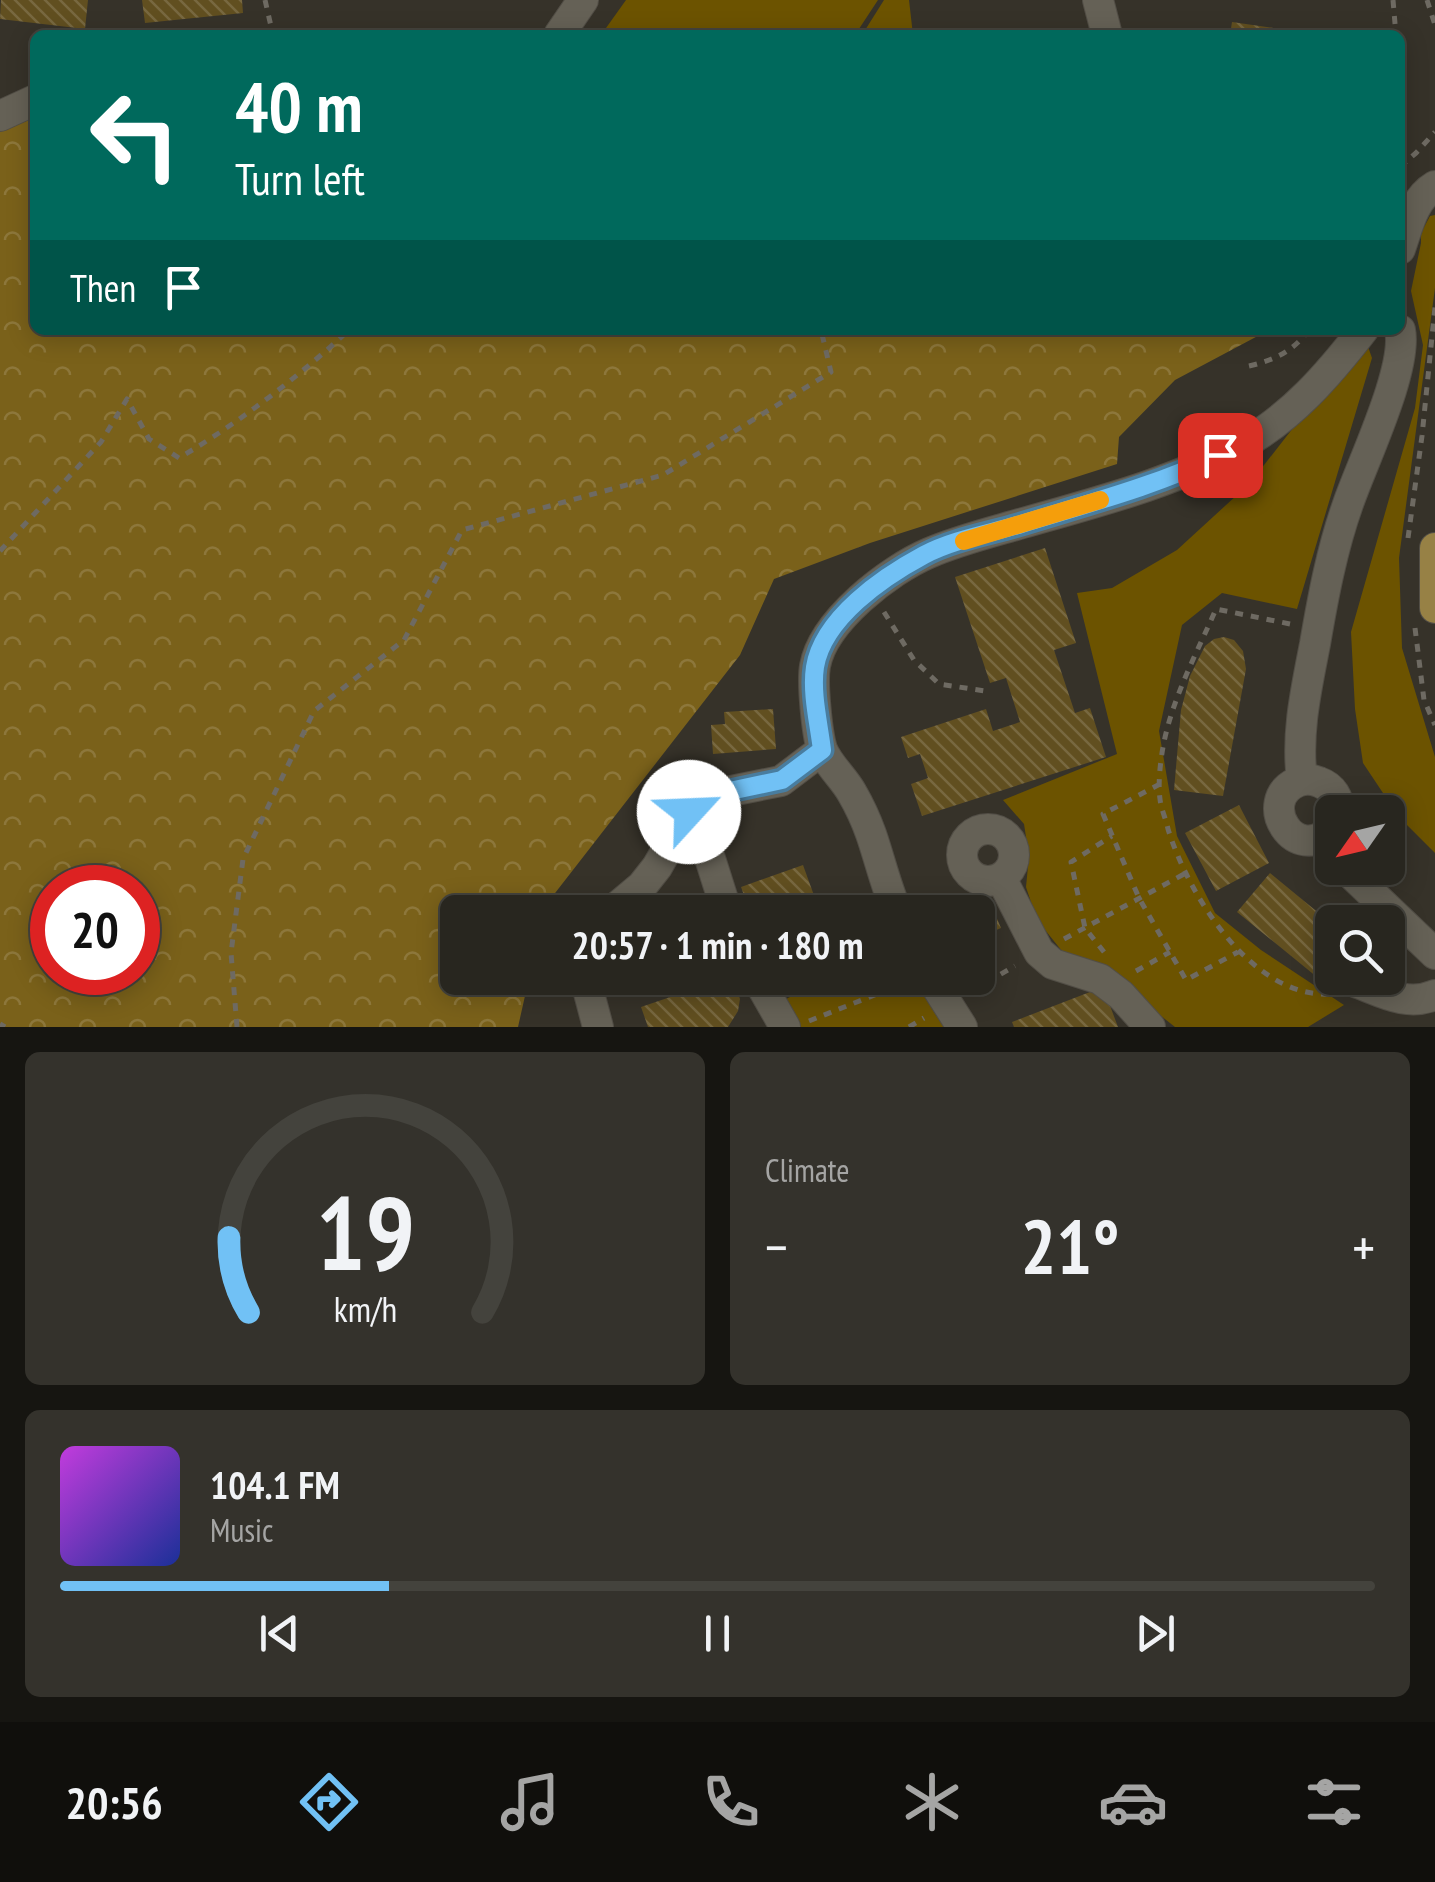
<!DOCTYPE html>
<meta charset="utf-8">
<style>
body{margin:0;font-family:"PT Sans Narrow",sans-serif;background:#34322c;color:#f1f3f6;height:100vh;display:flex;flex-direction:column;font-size:38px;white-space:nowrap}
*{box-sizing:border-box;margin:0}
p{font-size:32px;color:#a5a5a4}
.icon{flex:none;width:55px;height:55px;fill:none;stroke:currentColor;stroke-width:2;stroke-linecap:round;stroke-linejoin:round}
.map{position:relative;height:1027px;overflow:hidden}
.details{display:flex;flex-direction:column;gap:25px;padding:25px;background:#161511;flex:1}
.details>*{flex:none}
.hud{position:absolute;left:30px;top:30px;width:1375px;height:305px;border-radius:15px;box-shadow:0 5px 25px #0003,0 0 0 2px #44433d;background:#00695c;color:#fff;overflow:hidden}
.needle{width:65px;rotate:236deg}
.fabs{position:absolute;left:1315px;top:795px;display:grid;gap:20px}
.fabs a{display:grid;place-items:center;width:90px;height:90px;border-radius:15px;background:#28261f;box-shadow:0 5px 25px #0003,0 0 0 2px #44433d;font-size:50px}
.speed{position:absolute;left:30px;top:865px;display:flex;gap:20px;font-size:50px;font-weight:700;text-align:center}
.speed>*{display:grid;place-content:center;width:130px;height:130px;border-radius:50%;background:#28261f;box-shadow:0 5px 25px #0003,0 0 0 2px #44433d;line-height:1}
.speed .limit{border:15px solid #d22;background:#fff;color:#111}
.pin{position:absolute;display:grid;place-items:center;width:85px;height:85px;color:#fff;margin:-42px;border-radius:20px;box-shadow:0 5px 15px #0006}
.me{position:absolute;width:110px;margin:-55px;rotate:65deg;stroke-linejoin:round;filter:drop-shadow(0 0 8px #0008)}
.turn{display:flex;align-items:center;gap:35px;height:210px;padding:0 40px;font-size:45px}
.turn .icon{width:130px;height:130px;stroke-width:2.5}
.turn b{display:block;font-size:70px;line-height:85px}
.then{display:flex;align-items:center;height:95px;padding:0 40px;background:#0003;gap:20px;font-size:38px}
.big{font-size:75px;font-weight:800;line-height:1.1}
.details .widget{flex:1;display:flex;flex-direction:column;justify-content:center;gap:15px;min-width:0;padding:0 35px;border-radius:15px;background:#34322c}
.details .dial{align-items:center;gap:0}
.dial svg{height:260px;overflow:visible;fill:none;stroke:#44433d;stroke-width:7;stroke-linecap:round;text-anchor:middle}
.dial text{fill:#f1f3f6;stroke:none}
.song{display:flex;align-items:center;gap:30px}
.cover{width:120px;height:120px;border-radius:15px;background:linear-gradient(135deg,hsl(290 70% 55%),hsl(230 70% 35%))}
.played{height:10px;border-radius:5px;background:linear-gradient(90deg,#71c1f5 25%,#44433d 25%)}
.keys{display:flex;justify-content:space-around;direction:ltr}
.heat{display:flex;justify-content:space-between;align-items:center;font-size:55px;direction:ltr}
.details .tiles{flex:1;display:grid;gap:25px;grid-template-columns:1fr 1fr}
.widget:last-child{grid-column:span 2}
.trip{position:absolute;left:440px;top:895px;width:555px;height:100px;border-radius:15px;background:#28261f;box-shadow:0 5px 25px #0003,0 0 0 2px #44433d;font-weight:800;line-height:100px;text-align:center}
.tab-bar{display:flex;height:160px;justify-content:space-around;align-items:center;background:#100f0c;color:#a5a5a4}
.tab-bar .icon{width:70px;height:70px}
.tab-bar .selected{color:#71c1f5}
.tab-bar b{font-size:45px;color:#f1f3f6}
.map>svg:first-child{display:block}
.green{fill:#6c5300}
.forest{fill:url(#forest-crowns);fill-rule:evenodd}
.building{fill:url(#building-back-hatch)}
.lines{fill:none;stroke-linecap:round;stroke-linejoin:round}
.minor-casing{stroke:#524e46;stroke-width:32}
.major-casing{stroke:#524e46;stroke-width:32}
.path{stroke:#6e6a62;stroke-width:5;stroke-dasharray:8 8;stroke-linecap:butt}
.minor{stroke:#656156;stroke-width:30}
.major{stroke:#978145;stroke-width:30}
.route-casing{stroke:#497d9f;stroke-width:25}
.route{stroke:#71c1f5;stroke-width:18}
.slow{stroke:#f59e0b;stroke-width:18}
</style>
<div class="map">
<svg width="1435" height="1027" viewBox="0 0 1435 1027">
<defs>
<pattern id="forest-crowns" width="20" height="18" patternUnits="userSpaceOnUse" patternTransform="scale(2.5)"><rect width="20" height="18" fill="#7a611a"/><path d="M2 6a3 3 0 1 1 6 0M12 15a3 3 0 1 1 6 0" fill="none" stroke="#8d773b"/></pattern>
<pattern id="building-back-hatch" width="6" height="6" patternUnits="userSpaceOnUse" patternTransform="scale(2.5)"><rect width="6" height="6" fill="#614f20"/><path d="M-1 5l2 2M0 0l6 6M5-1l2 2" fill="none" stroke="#786840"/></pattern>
</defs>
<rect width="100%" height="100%" fill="#363229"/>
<path class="green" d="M 626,0 L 878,0 L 855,35 L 601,35 Z
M 884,0 L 909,0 L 913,35 L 862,35 Z
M 1435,215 L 1435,288 L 1399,558 L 1402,648 L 1435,757 L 1435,853 L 1399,817 L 1363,763 L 1355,709 L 1351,632 L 1415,408 L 1423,345 L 1411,291 L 1421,243 L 1421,233 L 1430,216 Z
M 1366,341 L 1372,358 L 1297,609 L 1222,593 L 1182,625 L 1159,731 L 1177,836 L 1215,913 L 1261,950 L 1344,1005 L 1308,1027 L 1175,1027 L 1151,1008 L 1066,956 L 1037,920 L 1026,887 L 1029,856 L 1024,824 L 1003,800 L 1117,754 L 1077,593 L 1112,588 L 1177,550 L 1250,483 L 1332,378 Z
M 828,978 L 922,978 L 954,1027 L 800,1027 L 786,999 Z"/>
<path class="forest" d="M 35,115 L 35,330 L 1269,330 L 1175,380 L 1119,437 L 1117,464 L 870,543 L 774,579 L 740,655 L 545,906 L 544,912 L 458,912 L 458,978 L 529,978 L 518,1027 L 0,1027 L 0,131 ZM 52,888 L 138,888 L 138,972 L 52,972 Z"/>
<path class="building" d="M 1,0 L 88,0 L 85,29 L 0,19 Z
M 142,0 L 242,0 L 243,13 L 145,23 Z
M 1232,22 L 1309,33 L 1309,35 L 1230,35 Z
M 1045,548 L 1076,643 L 1054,650 L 1075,713 L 1090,708 L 1106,757 L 922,816 L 911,784 L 928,778 L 920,754 L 908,758 L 901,737 L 986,709 L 993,731 L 1020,722 L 1006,678 L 990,683 L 955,577 Z
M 1224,637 L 1234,640 L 1243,651 L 1246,669 L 1223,796 L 1174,790 L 1181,710 L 1190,676 L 1205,646 L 1214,639 Z
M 773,709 L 776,749 L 713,754 L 711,725 L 725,724 L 724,712 Z
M 1239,805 L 1269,863 L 1216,891 L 1185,833 Z
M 803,865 L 820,912 L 750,912 L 741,887 Z
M 1270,873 L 1332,924 L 1332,970 L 1323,982 L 1237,912 Z
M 987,895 L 1001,928 L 978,938 L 978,912 L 958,912 L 956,908 Z
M 676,978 L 733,978 L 740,999 L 738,1011 L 728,1027 L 648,1027 L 641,1007 L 682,993 Z
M 1103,987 L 1118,1027 L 1014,1027 L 1012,1022 Z"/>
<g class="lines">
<g class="minor-casing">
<path id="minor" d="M 1098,0 L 1107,35
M 559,35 L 583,0
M 0,116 L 35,100
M 1400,249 C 1408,227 1413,199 1435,186
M 1302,780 C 1296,734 1306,690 1315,644 C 1323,597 1332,549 1348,504 C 1362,463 1408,369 1400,330
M 694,808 L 727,912
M962 855a26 26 0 1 1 52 0a26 26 0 1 1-52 0Z
M 1332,829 C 1295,867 1255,801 1297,782 C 1304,779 1312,779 1319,782 C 1333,787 1339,798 1339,812
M 1345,868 L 1435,954
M 1001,878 L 1039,952 L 1053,964 L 1100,979 L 1121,995 L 1150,1027
M 611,912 L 642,886 L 657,867 L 689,811 L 711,795 L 781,781 L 822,750
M 897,912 C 886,887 880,860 871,834 C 866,820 859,805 852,793 C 844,778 828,765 822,749 C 817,733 812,683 815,666 C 823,621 889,570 929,553 C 959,540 992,532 1023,523 C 1097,502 1176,482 1243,444 C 1292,417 1329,374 1363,330
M 585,978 L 598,1027
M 757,978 L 785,1027
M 931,978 L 962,1027
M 1355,982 C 1382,992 1407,1007 1435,995"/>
</g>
<g class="major-casing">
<path id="major" d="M 1435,548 L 1435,608"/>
</g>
<path class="path" d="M 265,0 L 273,35
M 1393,0 L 1396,35
M 1427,0 L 1435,25
M 1400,167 L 1416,153 L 1435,132
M 1249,366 C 1275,360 1293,351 1309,330
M 1408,538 L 1422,436 L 1435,307
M 0,551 L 101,442 L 127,399 L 149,439 L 179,458 C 240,422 297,378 349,330
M 884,612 L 914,660 L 939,684 L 985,691
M 1290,624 L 1216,609 C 1196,655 1170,702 1162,753 C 1160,766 1158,785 1160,799 C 1161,809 1166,819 1168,829 C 1188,894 1252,999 1331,994
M 1415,628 L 1424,700 L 1435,725
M 1160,784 L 1103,814 L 1139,898 L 1186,980 L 1238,952
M 1064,939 L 1186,873
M 1104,952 L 1085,928 L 1071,862 L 1112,836
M 1136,971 L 1170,952
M 973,990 L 1015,966
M 809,1021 L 887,990 L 907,986
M 0,1024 L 5,1027
M 237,1027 L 231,953 L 243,859 L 314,711 L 404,640 L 462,530 L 663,475 L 831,372 L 821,330
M 909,1027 L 924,1018"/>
<use href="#minor" class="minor"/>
<use href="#major" class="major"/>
</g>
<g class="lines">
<g class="route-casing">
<path id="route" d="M 689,812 L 711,795 L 782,780 L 822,750 C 819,724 811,693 815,667 C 823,618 883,577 924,555 C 952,540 987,534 1018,525 C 1086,504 1156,486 1220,455"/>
</g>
<use href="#route" class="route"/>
<path class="slow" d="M 964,541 L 1100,500"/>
</g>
</svg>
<div class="fabs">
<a><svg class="needle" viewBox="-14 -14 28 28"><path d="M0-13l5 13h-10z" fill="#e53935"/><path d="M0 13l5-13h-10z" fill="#a5a5a4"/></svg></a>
<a><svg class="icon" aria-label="search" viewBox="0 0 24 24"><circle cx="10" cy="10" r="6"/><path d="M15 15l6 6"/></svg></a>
</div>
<div class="speed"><div class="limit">20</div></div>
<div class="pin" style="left:1220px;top:455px;background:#d93025"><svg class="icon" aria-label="arrive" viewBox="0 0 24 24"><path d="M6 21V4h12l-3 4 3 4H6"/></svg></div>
<svg class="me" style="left:689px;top:812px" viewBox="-20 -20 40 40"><circle r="19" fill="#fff"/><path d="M0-13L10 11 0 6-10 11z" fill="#71c1f5"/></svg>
<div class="trip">20:57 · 1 min · 180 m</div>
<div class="hud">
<div class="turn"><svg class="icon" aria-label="left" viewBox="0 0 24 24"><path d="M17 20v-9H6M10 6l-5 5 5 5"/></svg><div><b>40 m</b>Turn left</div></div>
<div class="then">Then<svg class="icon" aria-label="arrive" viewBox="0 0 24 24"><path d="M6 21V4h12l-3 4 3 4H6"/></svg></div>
</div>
</div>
<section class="details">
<div class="tiles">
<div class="widget dial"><svg viewBox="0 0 100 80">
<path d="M14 69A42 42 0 1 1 86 69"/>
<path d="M14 69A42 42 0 0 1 8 46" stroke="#71c1f5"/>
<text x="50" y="56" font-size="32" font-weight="700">19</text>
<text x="50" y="72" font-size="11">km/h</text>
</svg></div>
<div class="widget"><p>Climate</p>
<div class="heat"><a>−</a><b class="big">21°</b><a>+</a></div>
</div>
<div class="widget">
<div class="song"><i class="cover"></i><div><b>104.1 FM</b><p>Music</p></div></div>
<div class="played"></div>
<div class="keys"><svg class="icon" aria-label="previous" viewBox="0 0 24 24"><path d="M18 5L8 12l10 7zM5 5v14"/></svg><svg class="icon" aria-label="pause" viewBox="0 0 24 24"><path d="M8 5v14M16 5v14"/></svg><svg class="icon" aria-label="next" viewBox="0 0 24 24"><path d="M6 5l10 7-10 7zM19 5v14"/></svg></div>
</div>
</div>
</section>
<nav class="tab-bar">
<b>20:56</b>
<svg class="icon selected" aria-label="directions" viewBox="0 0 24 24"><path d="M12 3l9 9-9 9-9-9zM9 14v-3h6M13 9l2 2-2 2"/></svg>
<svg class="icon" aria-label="music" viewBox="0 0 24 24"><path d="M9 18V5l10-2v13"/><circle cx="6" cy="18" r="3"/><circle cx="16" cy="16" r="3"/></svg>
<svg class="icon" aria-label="phone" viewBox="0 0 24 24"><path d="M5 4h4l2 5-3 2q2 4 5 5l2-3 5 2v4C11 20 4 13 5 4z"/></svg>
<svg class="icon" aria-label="climate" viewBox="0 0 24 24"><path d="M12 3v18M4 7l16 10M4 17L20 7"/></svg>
<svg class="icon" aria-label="car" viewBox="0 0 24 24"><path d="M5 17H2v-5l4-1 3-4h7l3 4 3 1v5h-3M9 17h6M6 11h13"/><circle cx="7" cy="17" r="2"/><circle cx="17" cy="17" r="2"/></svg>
<svg class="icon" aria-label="filters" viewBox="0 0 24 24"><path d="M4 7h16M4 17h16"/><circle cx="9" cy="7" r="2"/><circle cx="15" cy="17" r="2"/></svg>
</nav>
